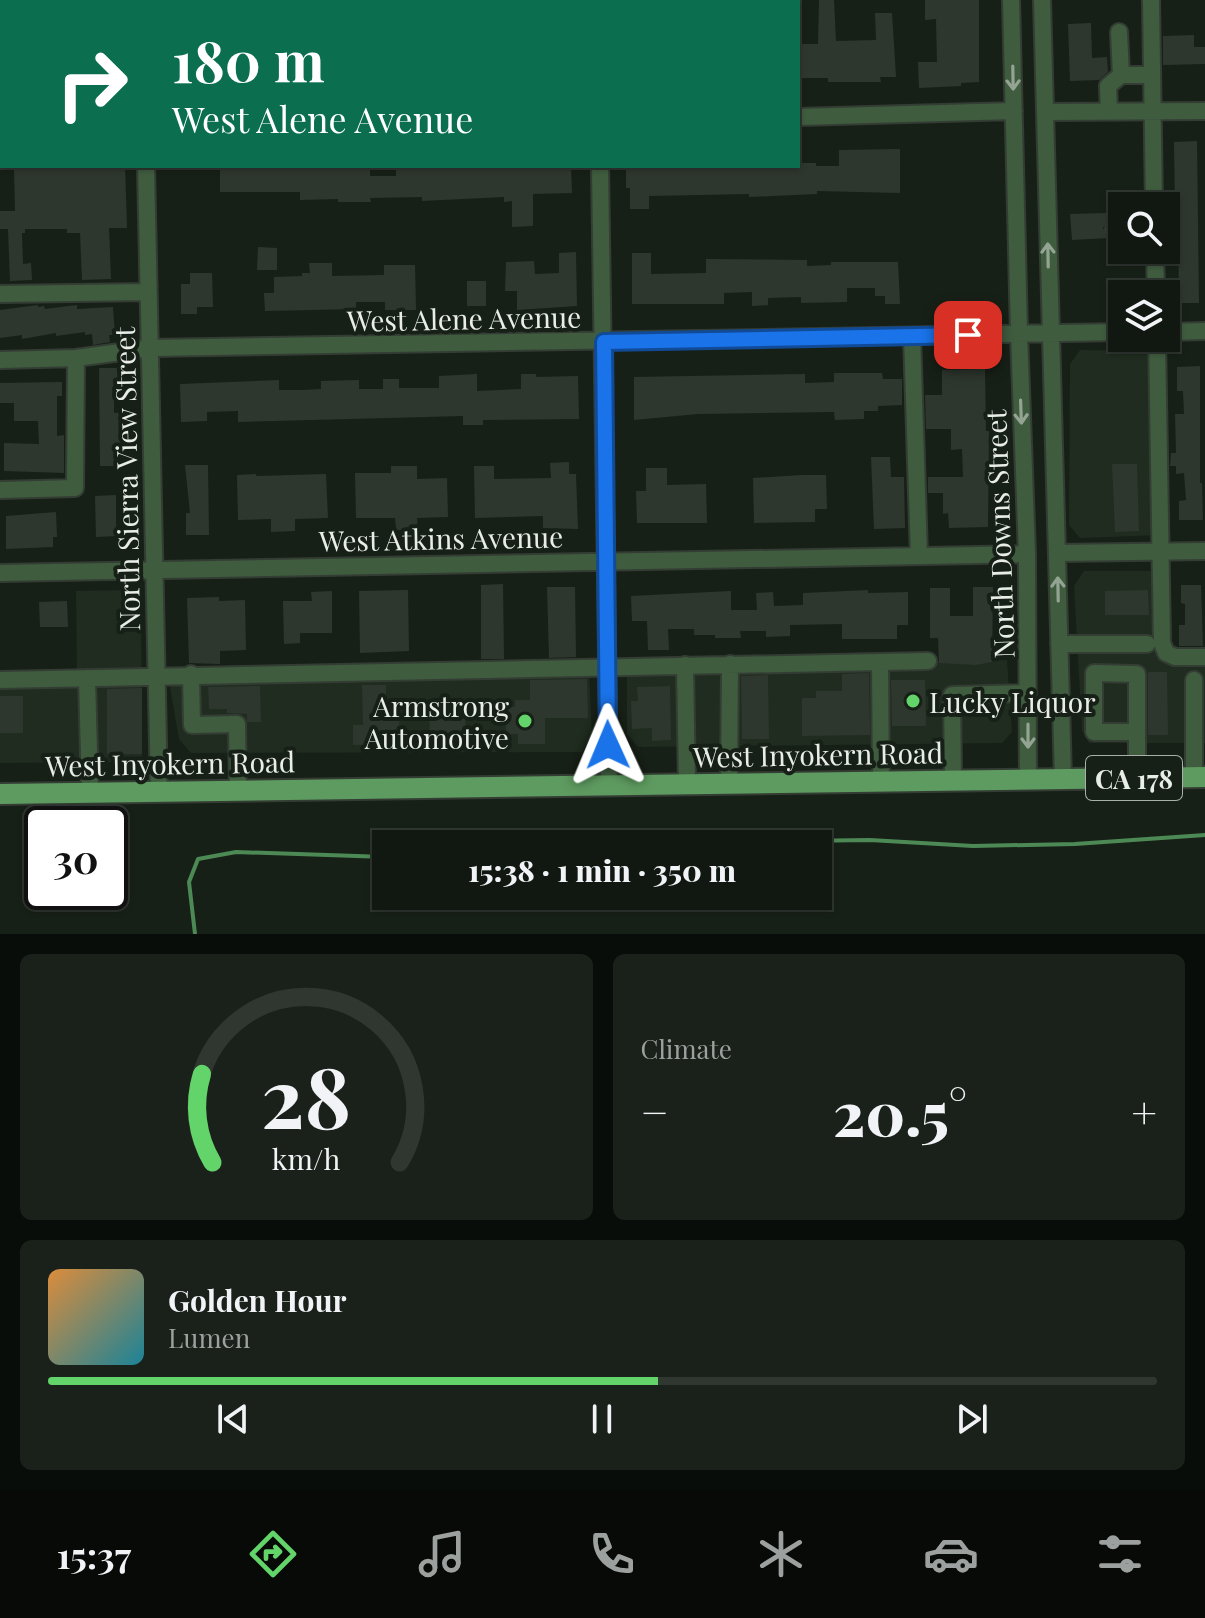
<!DOCTYPE html>
<meta charset="utf-8">
<style>
body{margin:0;font-family:"Playfair Display",serif;background:#1a211a;color:#f1f3f6;height:100vh;display:flex;flex-direction:column;font-size:30px;white-space:nowrap}
*{box-sizing:border-box;margin:0}
p{font-size:26px;color:#9ca09f}
.icon{flex:none;width:44px;height:44px;fill:none;stroke:currentColor;stroke-width:2;stroke-linecap:round;stroke-linejoin:round}
.map{position:relative;height:934px;overflow:hidden}
.drawer{display:flex;flex-direction:column;gap:20px;padding:20px;background:#090d09;flex:1}
.drawer>*{flex:none}
.banner{position:absolute;left:0px;top:0px;width:800px;height:168px;box-shadow:0 2px 6px #0004,0 0 0 2px #303731;background:#0b6e4f;color:#fff;overflow:hidden}
.tools{position:absolute;left:1108px;top:192px;display:grid;gap:16px}
.tools a{display:grid;place-items:center;width:72px;height:72px;border-radius:0px;background:#111811;box-shadow:0 2px 6px #0004,0 0 0 2px #303731;font-size:40px}
.speed{position:absolute;left:24px;top:806px;display:flex;gap:16px;font-size:40px;font-weight:700;text-align:center}
.speed>*{display:grid;place-content:center;width:104px;height:104px;border-radius:50%;background:#111811;box-shadow:0 2px 6px #0004,0 0 0 2px #303731;line-height:1}
.speed .limit{border:4px solid #111;border-radius:12px;background:#fff;color:#111}
.pin{position:absolute;display:grid;place-items:center;width:68px;height:68px;color:#fff;margin:-34px;border-radius:16px;box-shadow:0 4px 12px #0006}
.me{position:absolute;width:88px;margin:-44px;rotate:359deg;stroke-linejoin:round;filter:drop-shadow(0 0 6px #0008)}
.turn{display:flex;align-items:center;gap:28px;height:168px;padding:0 40px;font-size:36px}
.turn .icon{width:104px;height:104px;stroke-width:2.5}
.turn b{display:block;font-size:56px;line-height:68px}
.big{font-size:60px;font-weight:800;line-height:1.1}
.drawer .tile{flex:1;display:flex;flex-direction:column;justify-content:center;gap:12px;min-width:0;padding:0 28px;border-radius:12px;background:#1a211a}
.drawer .dial{align-items:center;gap:0}
.dial svg{height:208px;overflow:visible;fill:none;stroke:#303731;stroke-width:7;stroke-linecap:round;text-anchor:middle}
.dial text{fill:#f1f3f6;stroke:none}
.song{display:flex;align-items:center;gap:24px}
.cover{width:96px;height:96px;border-radius:12px;background:linear-gradient(135deg,hsl(30 70% 55%),hsl(190 70% 35%))}
.played{height:8px;border-radius:4px;background:linear-gradient(90deg,#63d469 55%,#303731 55%)}
.keys{display:flex;justify-content:space-around;direction:ltr}
.heat{display:flex;justify-content:space-between;align-items:center;font-size:44px;direction:ltr}
.drawer .tiles{flex:1;display:grid;gap:20px;grid-template-columns:1fr 1fr}
.tile:last-child{grid-column:span 2}
.trip{position:absolute;left:372px;top:830px;width:460px;height:80px;border-radius:0px;background:#111811;box-shadow:0 2px 6px #0004,0 0 0 2px #303731;font-weight:800;line-height:80px;text-align:center}
.tabs{display:flex;height:128px;justify-content:space-around;align-items:center;background:#070a07;color:#9ca09f}
.tabs .icon{width:56px;height:56px}
.tabs .active{color:#63d469}
.tabs b{font-size:36px;color:#f1f3f6}
.map>svg:first-child{display:block}
.built{fill:#1f2c1f}
.lines{fill:none;stroke-linecap:round;stroke-linejoin:round}
.stream{stroke:#4d8955;stroke-width:4}
.building{fill:#2e372e}
.minor-casing{stroke:#343d34;stroke-width:20}
.major-casing{stroke:#343d34;stroke-width:24}
.minor{stroke:#3f5c3f;stroke-width:16}
.major{stroke:#5e9b60;stroke-width:20}
.oneway{stroke:#94a493}
.route-casing{stroke:#114b97;stroke-width:20}
.route{stroke:#1a73e8;stroke-width:14}
.poi-dot{fill:#63d469;stroke:#172017;stroke-width:3}
.labels{text-anchor:middle;dominant-baseline:central;stroke-width:8;stroke-linejoin:round;paint-order:stroke}
.shield{fill:#172017;stroke:#a9b0a9;stroke-width:2}
.shield-label{font-size:26px;font-weight:bold;fill:#e8ede7}
.street-label{font-size:28px;fill:#e8ede7;stroke:#172017}
.poi-label{font-size:28px;fill:#e8ede7;stroke:#172017;text-anchor:start}
</style>
<div class="map">
<svg width="1205" height="934" viewBox="0 0 1205 934">
<rect width="100%" height="100%" fill="#172017"/>
<path class="built" d="M 1080,350 L 1162,351 L 1162,535 L 1080,538 L 1069,525 L 1070,364 Z
M 1084,571 L 1165,571 L 1162,661 L 1205,661 L 1205,743 L 1089,743 L 1082,730 L 1074,586 Z
M 131,590 L 141,602 L 142,756 L 133,762 L 0,763 L 0,680 L 77,678 L 76,591 Z
M 1007,660 L 1012,732 L 1002,743 L 638,747 L 627,734 L 627,666 Z
M 589,670 L 592,738 L 582,752 L 191,753 L 179,739 L 168,676 Z"/>
<g class="lines">
<path class="stream" d="M 588,844 L 870,840 L 973,846 L 1075,844 L 1205,835
M 195,934 L 189,882 L 198,859 L 236,852 L 386,857"/>
</g>
<path class="building" d="M 819,0 L 834,0 L 836,41 L 876,40 L 875,13 L 892,13 L 896,77 L 880,77 L 881,82 L 828,82 L 828,78 L 798,78 L 798,44 L 818,44 Z
M 925,0 L 979,0 L 979,82 L 961,83 L 961,86 L 919,88 L 918,62 L 937,62 L 936,19 L 925,20 Z
M 1091,23 L 1092,58 L 1107,57 L 1108,72 L 1099,80 L 1070,81 L 1068,24 Z
M 1194,35 L 1194,47 L 1205,47 L 1205,64 L 1163,65 L 1163,36 Z
M 1197,141 L 1199,303 L 1179,303 L 1178,210 L 1175,210 L 1174,142 Z
M 900,149 L 900,193 L 817,191 L 817,194 L 749,197 L 749,194 L 649,196 L 649,209 L 630,209 L 630,188 L 626,188 L 626,166 L 798,166 L 798,163 L 816,163 L 816,166 L 839,166 L 839,150 Z
M 24,166 L 76,166 L 76,170 L 125,166 L 127,228 L 109,228 L 111,279 L 82,280 L 80,233 L 67,233 L 67,229 L 25,229 L 25,233 L 22,233 L 23,264 L 31,263 L 32,280 L 10,281 L 8,229 L 0,229 L 0,211 L 15,211 L 14,170 Z
M 220,166 L 370,166 L 370,176 L 396,176 L 396,166 L 571,166 L 572,193 L 533,194 L 533,226 L 512,227 L 512,201 L 504,202 L 504,197 L 422,201 L 422,197 L 370,198 L 371,202 L 338,202 L 338,199 L 300,200 L 300,192 L 220,192 Z
M 1108,213 L 1109,220 L 1103,228 L 1108,238 L 1072,240 L 1070,214 Z
M 258,247 L 277,248 L 277,270 L 257,270 Z
M 576,252 L 577,306 L 517,310 L 517,291 L 505,291 L 506,262 L 534,261 L 535,274 L 559,273 L 559,253 Z
M 632,253 L 651,253 L 651,274 L 706,273 L 706,259 L 807,260 L 807,266 L 831,265 L 831,262 L 898,262 L 900,304 L 885,304 L 885,296 L 875,296 L 875,288 L 847,288 L 847,302 L 801,303 L 801,297 L 768,298 L 768,305 L 752,306 L 752,292 L 724,293 L 724,304 L 632,304 Z
M 309,263 L 332,263 L 332,276 L 384,275 L 384,265 L 415,265 L 416,310 L 385,310 L 385,302 L 356,302 L 356,309 L 265,311 L 264,293 L 274,293 L 274,277 L 302,276 L 302,273 L 310,273 Z
M 190,273 L 212,273 L 213,307 L 197,307 L 197,314 L 181,314 L 181,284 L 190,284 Z
M 467,281 L 486,281 L 486,306 L 467,306 Z
M 38,305 L 38,307 L 44,306 L 45,309 L 77,305 L 77,309 L 113,307 L 115,335 L 109,335 L 110,342 L 93,345 L 92,334 L 85,335 L 85,332 L 56,336 L 56,333 L 22,339 L 22,335 L 0,338 L 0,310 Z
M 1200,366 L 1200,483 L 1202,483 L 1203,520 L 1179,520 L 1179,501 L 1186,500 L 1184,473 L 1176,474 L 1176,466 L 1170,466 L 1171,453 L 1176,453 L 1175,414 L 1184,414 L 1183,391 L 1177,391 L 1177,367 Z
M 99,368 L 121,368 L 122,390 L 114,390 L 114,413 L 122,412 L 122,454 L 116,454 L 116,466 L 100,466 Z
M 985,369 L 986,431 L 989,431 L 988,527 L 949,528 L 948,513 L 943,514 L 943,493 L 928,493 L 928,477 L 963,477 L 962,449 L 951,450 L 951,429 L 926,429 L 925,395 L 942,395 L 942,370 Z
M 834,373 L 882,373 L 883,379 L 902,379 L 902,405 L 878,406 L 878,411 L 864,411 L 864,419 L 835,420 L 834,412 L 698,414 L 634,420 L 634,377 L 805,374 L 805,383 L 834,382 Z
M 477,374 L 477,391 L 521,389 L 521,374 L 536,374 L 536,377 L 578,376 L 579,419 L 483,420 L 483,425 L 463,425 L 463,416 L 238,422 L 238,411 L 207,412 L 207,421 L 181,422 L 180,384 L 279,380 L 279,390 L 302,390 L 321,389 L 321,381 L 359,380 L 359,389 L 383,389 L 383,379 L 399,379 L 399,388 L 439,388 L 439,376 Z
M 62,382 L 62,396 L 57,396 L 57,436 L 64,435 L 64,473 L 4,471 L 4,443 L 39,444 L 38,421 L 14,421 L 14,403 L 0,403 L 0,383 Z
M 871,457 L 890,457 L 891,477 L 904,477 L 905,528 L 874,529 Z
M 569,462 L 569,474 L 576,474 L 578,529 L 543,528 L 543,516 L 475,518 L 474,466 L 494,466 L 494,479 L 551,478 L 550,463 Z
M 1112,464 L 1137,464 L 1139,531 L 1115,532 Z
M 185,465 L 208,465 L 209,535 L 186,535 L 186,513 L 190,513 Z
M 391,466 L 417,466 L 417,479 L 447,478 L 448,517 L 417,518 L 418,530 L 396,530 L 395,518 L 356,518 L 355,473 L 391,473 Z
M 646,468 L 667,468 L 667,485 L 706,484 L 707,523 L 637,523 L 636,491 L 646,491 Z
M 256,474 L 256,476 L 326,474 L 328,518 L 295,519 L 295,531 L 271,532 L 271,519 L 238,520 L 237,475 Z
M 802,475 L 826,475 L 827,509 L 815,509 L 815,522 L 754,523 L 753,478 Z
M 116,495 L 116,536 L 96,537 L 95,496 Z
M 56,512 L 57,537 L 53,537 L 53,547 L 6,549 L 6,516 Z
M 503,584 L 504,659 L 481,659 L 481,585 Z
M 1181,585 L 1201,585 L 1203,646 L 1179,646 L 1179,625 L 1185,625 L 1185,604 L 1181,603 Z
M 547,587 L 575,587 L 576,657 L 549,658 Z
M 973,587 L 993,587 L 992,662 L 976,665 L 939,663 L 938,638 L 930,638 L 930,588 L 950,588 L 950,616 L 973,616 Z
M 408,590 L 409,651 L 360,653 L 359,591 Z
M 868,590 L 868,593 L 908,592 L 908,625 L 897,625 L 897,639 L 842,639 L 842,624 L 790,625 L 790,636 L 766,637 L 766,631 L 740,631 L 741,638 L 715,638 L 715,635 L 694,635 L 694,629 L 668,629 L 669,650 L 648,650 L 647,621 L 632,621 L 631,596 L 731,591 L 731,610 L 757,610 L 756,593 L 773,592 L 774,606 L 803,605 L 803,593 Z
M 1148,590 L 1149,615 L 1105,615 L 1105,591 Z
M 332,591 L 332,633 L 300,633 L 300,643 L 284,644 L 283,601 L 312,601 L 311,592 Z
M 219,597 L 219,601 L 245,600 L 246,650 L 220,651 L 220,664 L 189,663 L 187,598 Z
M 67,601 L 68,627 L 40,627 L 39,602 Z
M 1148,672 L 1167,672 L 1168,735 L 1148,735 Z
M 869,673 L 870,735 L 802,736 L 802,698 L 816,698 L 816,691 L 842,691 L 842,674 Z
M 768,675 L 769,739 L 742,739 L 741,676 Z
M 587,679 L 588,718 L 545,718 L 545,744 L 518,744 L 518,734 L 506,734 L 506,707 L 515,707 L 515,700 L 530,700 L 530,680 Z
M 891,680 L 925,680 L 926,726 L 892,726 Z
M 362,685 L 386,685 L 386,711 L 399,710 L 400,744 L 353,745 L 353,725 L 363,725 Z
M 260,686 L 261,722 L 247,722 L 247,714 L 227,713 L 227,709 L 209,709 L 208,687 Z
M 670,686 L 671,740 L 652,741 L 652,728 L 632,729 L 631,701 L 638,701 L 637,687 Z
M 142,688 L 142,754 L 107,754 L 107,689 Z
M 0,696 L 23,696 L 23,733 L 0,733 Z
M 465,703 L 466,747 L 430,747 L 429,704 Z"/>
<g class="lines">
<g class="minor-casing">
<path id="minor" d="M 143,0 L 143,2
M 595,0 L 595,2
M 1011,0 L 1019,334 L 1027,554 L 1028,779
M 1042,0 L 1063,779
M 1151,0 L 1154,206
M 1119,32 L 1121,75 L 1152,75
M 1109,111 L 1108,86 L 1121,75
M 1045,112 L 1205,111
M 798,117 L 1014,111
M 0,126 L 2,126
M 146,166 L 159,791
M 600,166 L 609,786
M 1114,229 L 1122,229
M 1155,250 L 1156,294
M 0,294 L 148,292
M 1166,332 L 1205,331
M 912,336 L 919,556
M 1157,338 L 1162,643 L 1166,653 L 1175,657 L 1205,657
M 0,360 L 76,358 L 150,348 L 1122,332
M 0,490 L 75,488 L 76,358
M 1057,553 L 1205,551
M 0,573 L 1027,554
M 1059,644 L 1147,644
M 880,662 L 881,781
M 685,665 L 687,784
M 191,674 L 192,725 L 237,724 L 238,790
M 87,678 L 90,792
M 0,680 L 928,661
M 1194,680 L 1194,777
M 1137,778 L 1137,674 L 1094,673 L 1094,732 L 1137,732
M 953,779 L 952,695 L 1028,693
M 729,783 L 730,664"/>
</g>
<g class="major-casing">
<path id="major" d="M 0,794 L 1205,777"/>
</g>
<use href="#minor" class="minor"/>
<use href="#major" class="major"/>
</g>
<defs><path id="oneway-shaft" d="M-6 0H5M1.5-3L5.5 0L1.5 3" fill="none" stroke-width="1.6" stroke-linecap="round" stroke-linejoin="round" transform="scale(2)"/></defs>
<g class="oneway">
<use href="#oneway-shaft" transform="translate(1013 78) rotate(89)"/>
<use href="#oneway-shaft" transform="translate(1048 255) rotate(-91)"/>
<use href="#oneway-shaft" transform="translate(1021 412) rotate(88)"/>
<use href="#oneway-shaft" transform="translate(1058 589) rotate(-91)"/>
<use href="#oneway-shaft" transform="translate(1028 736) rotate(90)"/>
</g>
<g class="lines">
<g class="route-casing">
<path id="route" d="M 608,745 L 604,342 L 968,335"/>
</g>
<use href="#route" class="route"/>
</g>
<g class="poi-dot">
<circle cx="913" cy="701" r="8"/>
<circle cx="525" cy="721" r="8"/>
</g>
<g class="labels">
<rect class="shield" x="1086" y="756" width="96" height="44" rx="6"/>
<g class="shield-label">
<text x="1134" y="778">CA 178</text>
</g>
<g class="street-label">
<text transform="translate(464 318) rotate(-1)">West Alene Avenue</text>
<text transform="translate(126 479) rotate(-91)">North Sierra View Street</text>
<text transform="translate(999 534) rotate(-92)">North Downs Street</text>
<text transform="translate(441 538) rotate(-1)">West Atkins Avenue</text>
<text transform="translate(818 754) rotate(-1)">West Inyokern Road</text>
<text transform="translate(170 763) rotate(-1)">West Inyokern Road</text>
</g>
<g class="poi-label">
<text x="929" y="701">Lucky Liquor</text>
<text x="509" y="705" text-anchor="end">Armstrong<tspan x="509" dy="32">Automotive</tspan></text>
</g>
</g>
</svg>
<div class="tools">
<a><svg class="icon" aria-label="search" viewBox="0 0 24 24"><circle cx="10" cy="10" r="6"/><path d="M15 15l6 6"/></svg></a>
<a><svg class="icon" aria-label="layers" viewBox="0 0 24 24"><path d="M12 4l9 5-9 5-9-5zM3 14l9 5 9-5"/></svg></a>
</div>
<div class="speed"><div class="limit">30</div></div>
<div class="pin" style="left:968px;top:335px;background:#d93025"><svg class="icon" aria-label="arrive" viewBox="0 0 24 24"><path d="M6 21V4h12l-3 4 3 4H6"/></svg></div>
<svg class="me" style="left:608px;top:745px" viewBox="-20 -20 40 40"><path d="M0-17L14 15 0 8-14 15z" fill="#1a73e8" stroke="#fff" stroke-width="4"/></svg>
<div class="trip">15:38 · 1 min · 350 m</div>
<div class="banner">
<div class="turn"><svg class="icon" aria-label="right" viewBox="0 0 24 24"><path d="M7 20v-9h11M14 6l5 5-5 5"/></svg><div><b>180 m</b>West Alene Avenue</div></div>
</div>
</div>
<section class="drawer">
<div class="tiles">
<div class="tile dial"><svg viewBox="0 0 100 80">
<path d="M14 69A42 42 0 1 1 86 69"/>
<path d="M14 69A42 42 0 0 1 10 35" stroke="#63d469"/>
<text x="50" y="56" font-size="32" font-weight="700">28</text>
<text x="50" y="72" font-size="11">km/h</text>
</svg></div>
<div class="tile"><p>Climate</p>
<div class="heat"><a>−</a><b class="big">20.5°</b><a>+</a></div>
</div>
<div class="tile">
<div class="song"><i class="cover"></i><div><b>Golden Hour</b><p>Lumen</p></div></div>
<div class="played"></div>
<div class="keys"><svg class="icon" aria-label="previous" viewBox="0 0 24 24"><path d="M18 5L8 12l10 7zM5 5v14"/></svg><svg class="icon" aria-label="pause" viewBox="0 0 24 24"><path d="M8 5v14M16 5v14"/></svg><svg class="icon" aria-label="next" viewBox="0 0 24 24"><path d="M6 5l10 7-10 7zM19 5v14"/></svg></div>
</div>
</div>
</section>
<nav class="tabs">
<b>15:37</b>
<svg class="icon active" aria-label="directions" viewBox="0 0 24 24"><path d="M12 3l9 9-9 9-9-9zM9 14v-3h6M13 9l2 2-2 2"/></svg>
<svg class="icon" aria-label="music" viewBox="0 0 24 24"><path d="M9 18V5l10-2v13"/><circle cx="6" cy="18" r="3"/><circle cx="16" cy="16" r="3"/></svg>
<svg class="icon" aria-label="phone" viewBox="0 0 24 24"><path d="M5 4h4l2 5-3 2q2 4 5 5l2-3 5 2v4C11 20 4 13 5 4z"/></svg>
<svg class="icon" aria-label="climate" viewBox="0 0 24 24"><path d="M12 3v18M4 7l16 10M4 17L20 7"/></svg>
<svg class="icon" aria-label="car" viewBox="0 0 24 24"><path d="M5 17H2v-5l4-1 3-4h7l3 4 3 1v5h-3M9 17h6M6 11h13"/><circle cx="7" cy="17" r="2"/><circle cx="17" cy="17" r="2"/></svg>
<svg class="icon" aria-label="filters" viewBox="0 0 24 24"><path d="M4 7h16M4 17h16"/><circle cx="9" cy="7" r="2"/><circle cx="15" cy="17" r="2"/></svg>
</nav>
